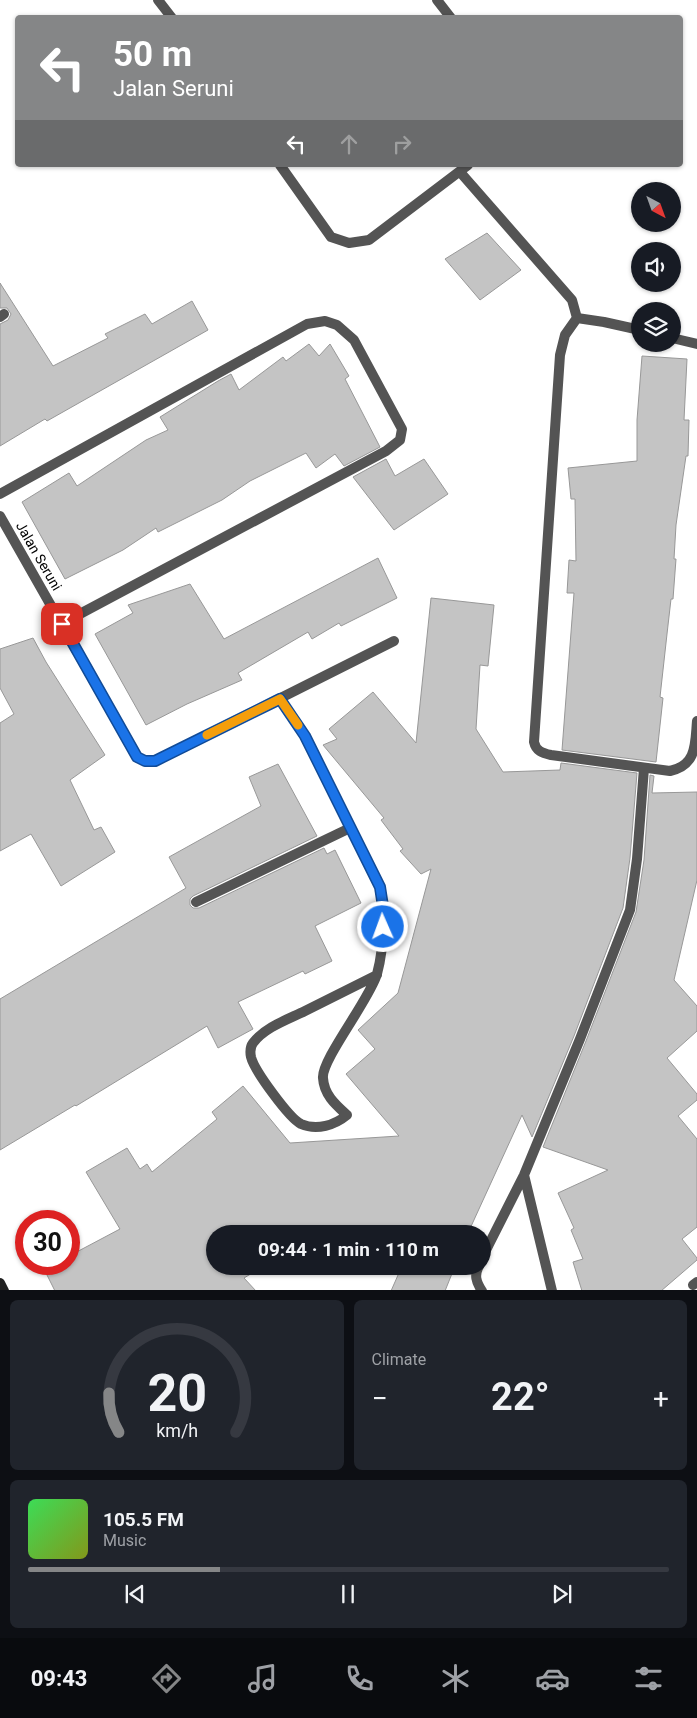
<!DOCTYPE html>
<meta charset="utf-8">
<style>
body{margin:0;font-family:Roboto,sans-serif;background:#20242c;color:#f1f3f6;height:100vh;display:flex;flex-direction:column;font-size:19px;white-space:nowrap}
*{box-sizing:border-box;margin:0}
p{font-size:16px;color:#9ea1a6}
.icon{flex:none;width:28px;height:28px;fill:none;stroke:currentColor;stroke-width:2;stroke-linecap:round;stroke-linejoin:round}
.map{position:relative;height:1290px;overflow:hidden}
.panel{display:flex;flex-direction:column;gap:10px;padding:10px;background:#0d0f14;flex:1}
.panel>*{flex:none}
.top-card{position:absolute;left:15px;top:15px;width:668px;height:152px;border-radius:5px;box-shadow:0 1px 4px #0004;background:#858687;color:#fff;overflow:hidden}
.needle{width:32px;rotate:139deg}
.fabs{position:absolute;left:631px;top:182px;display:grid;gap:10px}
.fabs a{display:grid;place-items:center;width:50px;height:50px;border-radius:50%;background:#171b24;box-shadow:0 1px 4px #0004;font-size:25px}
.speed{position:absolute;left:15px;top:1210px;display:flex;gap:10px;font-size:25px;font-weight:700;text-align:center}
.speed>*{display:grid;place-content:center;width:65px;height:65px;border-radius:50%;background:#171b24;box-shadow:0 1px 4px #0004;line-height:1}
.speed .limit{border:8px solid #d22;background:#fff;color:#111}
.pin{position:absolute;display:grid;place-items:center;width:42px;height:42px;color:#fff;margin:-21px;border-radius:10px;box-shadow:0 2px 8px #0006}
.me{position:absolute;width:55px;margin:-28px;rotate:358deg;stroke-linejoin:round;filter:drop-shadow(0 0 4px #0008)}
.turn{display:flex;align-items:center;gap:18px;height:105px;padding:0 15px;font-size:22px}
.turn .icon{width:65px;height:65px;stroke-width:2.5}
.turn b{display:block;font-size:35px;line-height:42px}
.lanes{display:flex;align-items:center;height:48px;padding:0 15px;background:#0003;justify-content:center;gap:25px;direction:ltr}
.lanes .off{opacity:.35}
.big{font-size:38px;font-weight:700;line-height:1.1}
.panel .tile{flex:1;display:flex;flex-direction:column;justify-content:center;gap:8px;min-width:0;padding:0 18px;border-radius:8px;background:#20242c}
.panel .dial{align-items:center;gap:0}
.dial svg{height:130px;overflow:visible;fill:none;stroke:#363941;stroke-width:7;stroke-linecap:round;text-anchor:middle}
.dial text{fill:#f1f3f6;stroke:none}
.song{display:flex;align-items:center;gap:15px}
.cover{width:60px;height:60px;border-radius:8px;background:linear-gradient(135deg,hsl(130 70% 55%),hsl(70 70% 35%))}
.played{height:5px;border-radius:2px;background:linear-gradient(90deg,#858687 30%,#363941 30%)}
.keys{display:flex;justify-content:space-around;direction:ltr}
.heat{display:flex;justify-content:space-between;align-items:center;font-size:28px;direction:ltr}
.panel .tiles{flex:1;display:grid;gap:10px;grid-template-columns:1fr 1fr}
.tile:last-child{grid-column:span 2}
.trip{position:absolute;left:206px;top:1225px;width:285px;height:50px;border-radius:25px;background:#171b24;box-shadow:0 1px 4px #0004;font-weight:700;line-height:50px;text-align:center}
.tab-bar{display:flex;height:80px;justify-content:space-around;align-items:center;background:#090b0e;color:#9ea1a6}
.tab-bar .icon{width:35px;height:35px}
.tab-bar .current{color:#858687}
.tab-bar b{font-size:22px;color:#f1f3f6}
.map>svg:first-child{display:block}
.building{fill:#c4c4c4;stroke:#989898}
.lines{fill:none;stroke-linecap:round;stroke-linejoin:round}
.lane{stroke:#545454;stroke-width:10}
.street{stroke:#545454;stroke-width:10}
.secondary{stroke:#212121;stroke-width:10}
.route-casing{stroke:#114b97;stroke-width:12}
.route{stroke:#1a73e8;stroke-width:9}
.slow{stroke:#f59e0b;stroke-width:9}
.labels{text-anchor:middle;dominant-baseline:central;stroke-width:4.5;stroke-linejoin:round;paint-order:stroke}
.street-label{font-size:14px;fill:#000;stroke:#fff}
</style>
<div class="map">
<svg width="697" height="1291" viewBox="0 0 697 1291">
<rect width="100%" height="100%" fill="#fff"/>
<path class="building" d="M 487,233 L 521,270 L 480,300 L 445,259 Z
M 0,283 L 53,366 L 108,338 L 105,334 L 145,314 L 152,324 L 192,301 L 208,330 L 47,421 L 45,419 L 0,446 L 0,324 L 8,320 L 11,314 L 7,308 L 0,308 Z
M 309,344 L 319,356 L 330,344 L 349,376 L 345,379 L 380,447 L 344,466 L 335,454 L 316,468 L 306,453 L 250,481 L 222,500 L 158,532 L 156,528 L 123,550 L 65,579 L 22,502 L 69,473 L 77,486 L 146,440 L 168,430 L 160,417 L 218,381 L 231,374 L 239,390 L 283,357 L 286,361 Z
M 642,356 L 687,359 L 684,420 L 689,420 L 688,456 L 686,456 L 676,525 L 674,559 L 676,559 L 673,599 L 671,599 L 667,634 L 660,697 L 663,698 L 656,762 L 562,750 L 574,593 L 567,593 L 569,560 L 576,561 L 575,499 L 571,499 L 568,468 L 637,461 L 637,420 Z
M 386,459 L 395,476 L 424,459 L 448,494 L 394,530 L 353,477 Z
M 378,558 L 397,598 L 341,626 L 339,623 L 312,639 L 308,632 L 238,673 L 242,680 L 187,704 L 146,725 L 95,634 L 133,613 L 128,605 L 190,584 L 224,639 Z
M 431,598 L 494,605 L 488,666 L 480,665 L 476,729 L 503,772 L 560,770 L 561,763 L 637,773 L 630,858 L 623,908 L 574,1036 L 532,1137 L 522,1115 L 468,1233 L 470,1232 L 469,1234 L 215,1234 L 215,1266 L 264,1266 L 244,1278 L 256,1291 L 55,1291 L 44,1269 L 54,1264 L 69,1264 L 69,1256 L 120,1229 L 86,1172 L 127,1148 L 140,1169 L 147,1164 L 152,1172 L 217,1119 L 212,1112 L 243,1086 L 290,1143 L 399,1136 L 346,1074 L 375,1049 L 358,1030 L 398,993 L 431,869 L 421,874 L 400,851 L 403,849 L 381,820 L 384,818 L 323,745 L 337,739 L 329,729 L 373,692 L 416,743 Z
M 33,638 L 46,662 L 105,755 L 70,780 L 94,830 L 101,827 L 115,852 L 61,886 L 31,834 L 0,851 L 0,723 L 14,714 L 0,688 L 0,649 Z
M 278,764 L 317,836 L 193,896 L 190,899 L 190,905 L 193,908 L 199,908 L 324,848 L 327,854 L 335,850 L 361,903 L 315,926 L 332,961 L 305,974 L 303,971 L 238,1002 L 253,1029 L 218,1048 L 207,1026 L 76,1106 L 75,1105 L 0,1150 L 0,999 L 186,888 L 169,857 L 261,806 L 249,777 Z
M 650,775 L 654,776 L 652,793 L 697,792 L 697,880 L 674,980 L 697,1006 L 697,1031 L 667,1058 L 697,1094 L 697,1100 L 678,1116 L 697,1139 L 697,1227 L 682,1239 L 697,1258 L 697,1260 L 661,1291 L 582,1291 L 573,1262 L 583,1259 L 571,1230 L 574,1228 L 558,1193 L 608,1170 L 543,1147 L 586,1041 L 636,912 L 644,860 Z
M 402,1266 L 455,1266 L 445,1291 L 391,1291 Z"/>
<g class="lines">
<path class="lane" d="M 0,317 L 4,314"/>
<path class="street" d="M 158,0 L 172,18
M 437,0 L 451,18
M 280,165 L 331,237 L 349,243 L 369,240 L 468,165
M 460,172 L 572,300 L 577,318 L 604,322 L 640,330
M 577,318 L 565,335 L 560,355 L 534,742 C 536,751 542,753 551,755 L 670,771 C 697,765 695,744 697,721
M 672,338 L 697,344
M 0,494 L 307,324 L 325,321 L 337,325 L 354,340 L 402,429 L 400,440 L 386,451 L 61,624
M 0,516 L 137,757 L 145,761 L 155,761 L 394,641
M 280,699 L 305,736 L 380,887 C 384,916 385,945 377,974 C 370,999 321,1060 323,1078 C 324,1095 336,1105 347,1115 C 335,1125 317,1131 301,1124 C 289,1118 254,1070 251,1057 C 250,1052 250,1047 253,1043 C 265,1027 289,1019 305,1011 C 329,999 353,987 377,975
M 196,902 L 350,828
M 524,1175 L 552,1291
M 482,1258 L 524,1175 L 580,1039 L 630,910 L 637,859 L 644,768
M 479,1266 C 474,1275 476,1282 482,1291
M 693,1285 L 697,1282"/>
<path class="secondary" d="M 0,1283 L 4,1291"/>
</g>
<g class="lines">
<g class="route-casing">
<path id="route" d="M 62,624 L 137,757 L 145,761 L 155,761 L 280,699 L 305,736 L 380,887 L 384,913 L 383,927"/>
</g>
<use href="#route" class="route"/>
<path class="slow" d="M 207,735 L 280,699 L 298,725"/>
</g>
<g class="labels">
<g class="street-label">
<text transform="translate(39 556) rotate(60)">Jalan Seruni</text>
</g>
</g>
</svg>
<div class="fabs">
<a><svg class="needle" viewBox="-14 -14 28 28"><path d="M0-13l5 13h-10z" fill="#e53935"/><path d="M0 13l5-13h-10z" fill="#9ea1a6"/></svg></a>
<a><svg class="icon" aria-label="sound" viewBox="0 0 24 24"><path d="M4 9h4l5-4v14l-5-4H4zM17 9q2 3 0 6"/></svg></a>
<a><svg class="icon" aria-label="layers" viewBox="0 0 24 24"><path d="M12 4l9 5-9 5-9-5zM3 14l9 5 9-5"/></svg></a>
</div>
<div class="speed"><div class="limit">30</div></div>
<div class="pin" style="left:62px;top:624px;background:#d93025"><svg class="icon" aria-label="arrive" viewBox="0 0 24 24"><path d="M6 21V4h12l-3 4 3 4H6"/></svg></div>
<svg class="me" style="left:383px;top:927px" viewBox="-20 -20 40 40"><circle r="17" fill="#1a73e8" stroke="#fff" stroke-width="3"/><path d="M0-11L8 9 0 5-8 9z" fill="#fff"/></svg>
<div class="trip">09:44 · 1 min · 110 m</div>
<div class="top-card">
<div class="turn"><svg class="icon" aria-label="left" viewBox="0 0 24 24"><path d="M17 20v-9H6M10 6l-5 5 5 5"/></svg><div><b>50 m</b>Jalan Seruni</div></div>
<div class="lanes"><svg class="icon" aria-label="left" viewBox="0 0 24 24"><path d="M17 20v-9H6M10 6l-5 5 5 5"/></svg><svg class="icon off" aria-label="ahead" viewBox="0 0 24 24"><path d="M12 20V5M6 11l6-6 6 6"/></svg><svg class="icon off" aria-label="right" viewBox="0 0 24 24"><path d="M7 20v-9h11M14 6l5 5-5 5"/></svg></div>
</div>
</div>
<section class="panel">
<div class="tiles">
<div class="tile dial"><svg viewBox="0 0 100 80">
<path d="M14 69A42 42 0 1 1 86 69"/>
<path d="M14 69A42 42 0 0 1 8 45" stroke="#858687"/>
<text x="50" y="56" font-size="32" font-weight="700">20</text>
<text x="50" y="72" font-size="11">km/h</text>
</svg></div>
<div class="tile"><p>Climate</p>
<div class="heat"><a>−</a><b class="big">22°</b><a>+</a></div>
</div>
<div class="tile">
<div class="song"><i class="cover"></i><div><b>105.5 FM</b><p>Music</p></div></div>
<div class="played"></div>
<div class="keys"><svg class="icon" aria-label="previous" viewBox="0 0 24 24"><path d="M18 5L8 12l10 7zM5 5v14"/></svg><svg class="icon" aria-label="pause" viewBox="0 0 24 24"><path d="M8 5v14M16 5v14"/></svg><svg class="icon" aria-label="next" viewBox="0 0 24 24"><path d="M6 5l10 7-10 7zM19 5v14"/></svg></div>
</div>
</div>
</section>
<nav class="tab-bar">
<b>09:43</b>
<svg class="icon current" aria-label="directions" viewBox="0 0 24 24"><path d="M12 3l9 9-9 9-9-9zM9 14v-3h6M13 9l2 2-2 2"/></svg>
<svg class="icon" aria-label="music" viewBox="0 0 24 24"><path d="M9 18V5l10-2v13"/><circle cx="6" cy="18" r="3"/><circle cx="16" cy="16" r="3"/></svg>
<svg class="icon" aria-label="phone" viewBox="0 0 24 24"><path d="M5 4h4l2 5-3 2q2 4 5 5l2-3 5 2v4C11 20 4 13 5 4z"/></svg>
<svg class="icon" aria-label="climate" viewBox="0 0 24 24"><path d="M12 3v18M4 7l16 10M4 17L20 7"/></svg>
<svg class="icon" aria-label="car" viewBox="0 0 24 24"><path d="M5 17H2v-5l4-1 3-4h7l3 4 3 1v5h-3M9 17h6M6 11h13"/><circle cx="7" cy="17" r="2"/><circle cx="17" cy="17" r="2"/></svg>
<svg class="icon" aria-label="filters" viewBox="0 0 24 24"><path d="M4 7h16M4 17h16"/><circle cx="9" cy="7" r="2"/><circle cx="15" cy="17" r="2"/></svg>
</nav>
